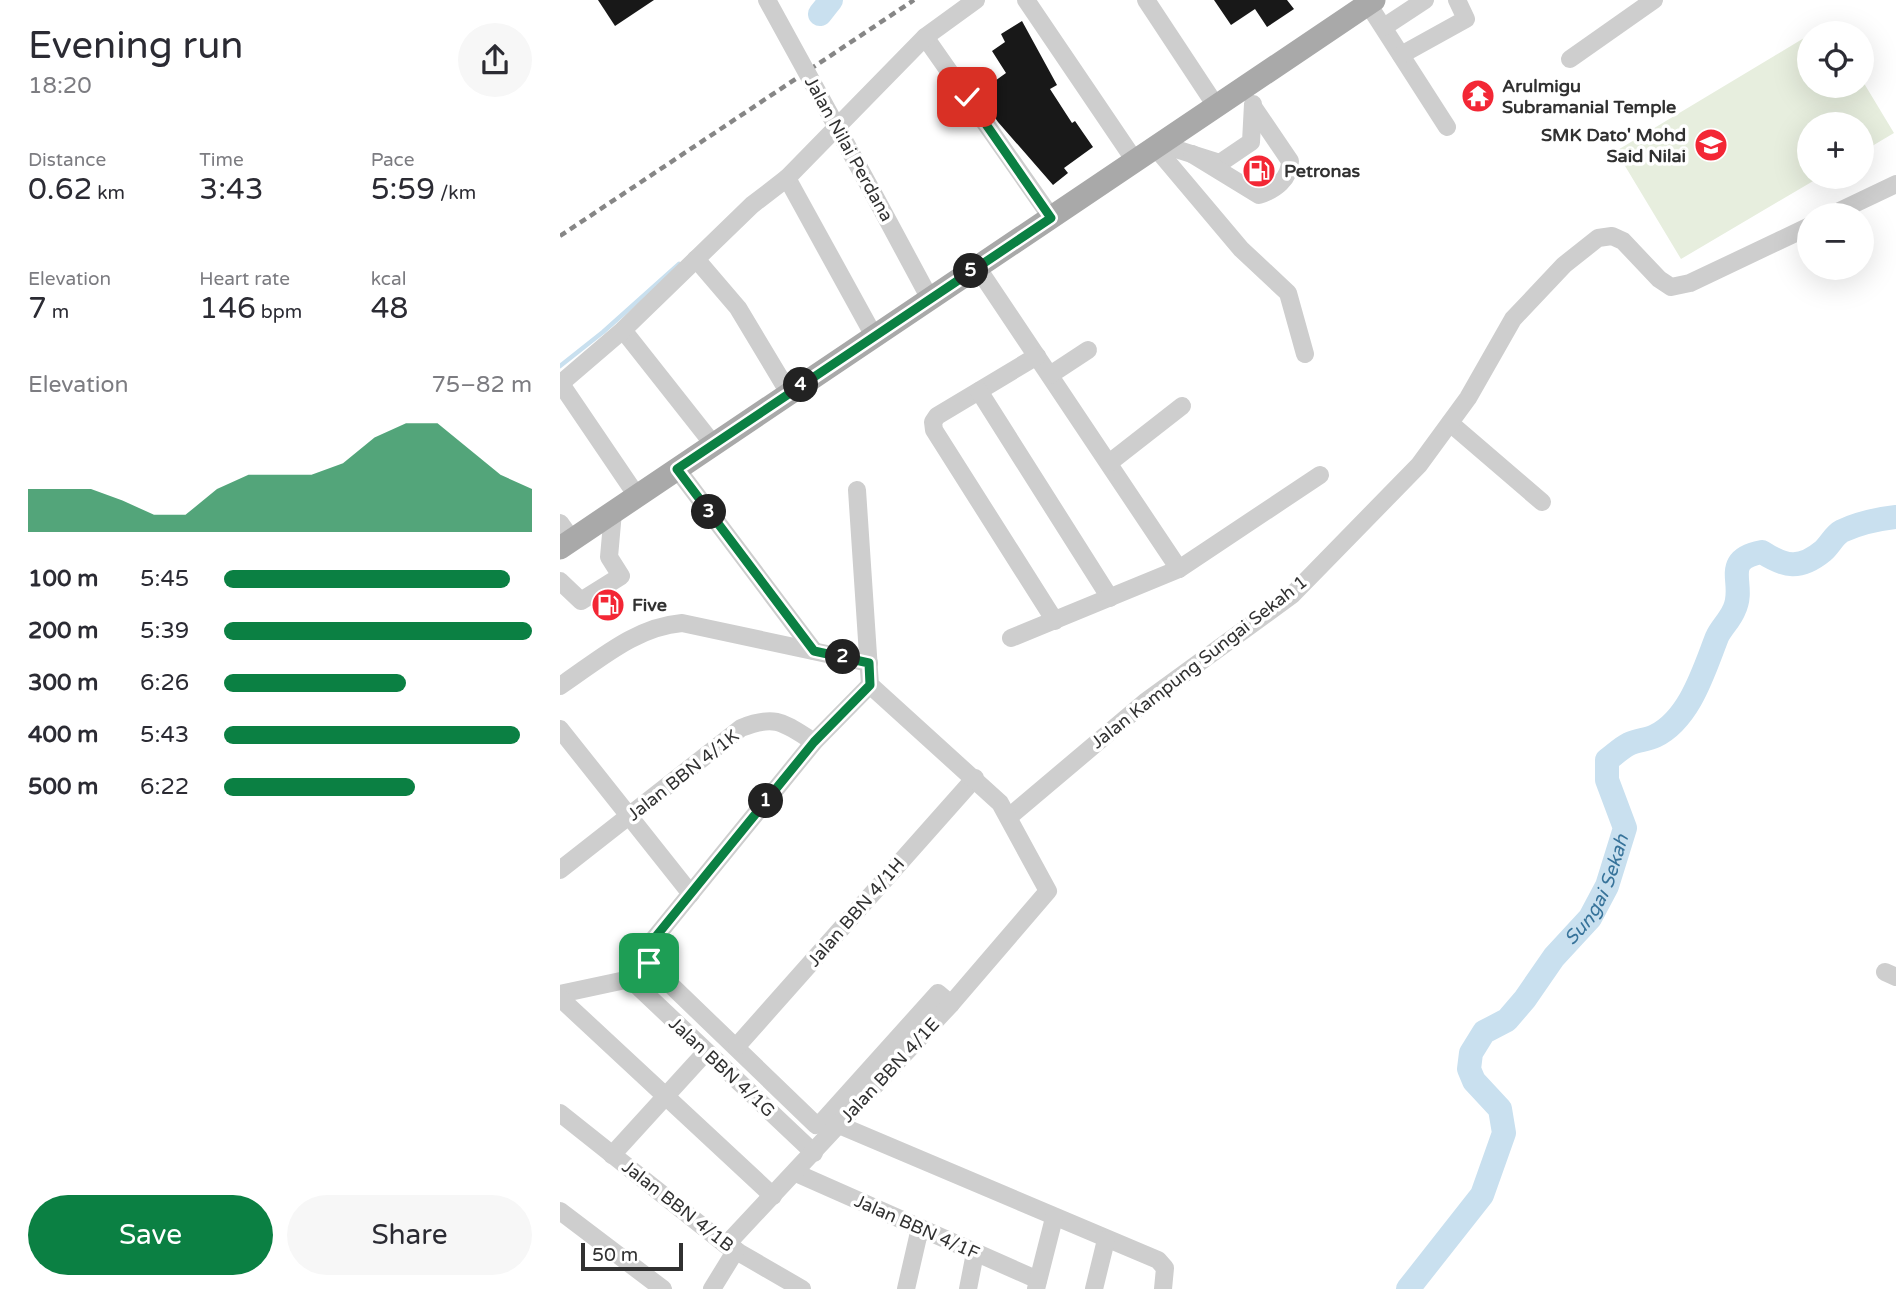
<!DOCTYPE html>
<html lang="en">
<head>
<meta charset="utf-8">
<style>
  body { margin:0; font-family:"Varela Round",sans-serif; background:#f7f7f7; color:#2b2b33; height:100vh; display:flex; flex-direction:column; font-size:26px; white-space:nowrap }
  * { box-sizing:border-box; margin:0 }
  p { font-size:23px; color:#7c7c81 }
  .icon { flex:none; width:38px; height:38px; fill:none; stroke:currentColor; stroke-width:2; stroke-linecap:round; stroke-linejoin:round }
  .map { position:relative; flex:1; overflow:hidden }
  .details { display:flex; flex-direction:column; background:#fff; width:560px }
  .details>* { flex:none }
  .fabs { position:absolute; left:1237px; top:21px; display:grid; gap:14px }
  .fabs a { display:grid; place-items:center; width:77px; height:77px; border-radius:50%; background:#fff; box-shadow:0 7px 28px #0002; font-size:35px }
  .scale { position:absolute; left:21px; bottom:18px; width:102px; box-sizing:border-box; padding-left:7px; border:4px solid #313131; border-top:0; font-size:19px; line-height:24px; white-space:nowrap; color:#313131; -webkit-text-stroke:5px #fff; paint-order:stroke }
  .pin { position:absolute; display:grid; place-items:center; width:60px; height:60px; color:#fff; margin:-30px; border-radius:14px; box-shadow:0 4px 10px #0006 }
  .km { position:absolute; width:35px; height:35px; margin:-18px; border-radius:50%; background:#222; color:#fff; font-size:19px; line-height:35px; text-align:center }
  .round { display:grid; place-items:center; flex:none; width:74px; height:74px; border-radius:37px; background:#f7f7f7 }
  .headline { display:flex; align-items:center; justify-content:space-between; height:119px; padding:0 28px }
  h1 { font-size:38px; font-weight:600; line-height:52px }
  .stats { display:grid; grid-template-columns:repeat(3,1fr); gap:10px; height:119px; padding:7px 28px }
  .stats div { display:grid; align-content:center }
  .stats b { font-size:30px; font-weight:600 }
  .stats small { font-size:19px; font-weight:400 }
  .stats p { font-size:19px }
  .chart { height:196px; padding:14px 28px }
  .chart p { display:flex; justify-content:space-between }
  .chart svg { width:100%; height:126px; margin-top:7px; fill:#0b8043; opacity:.7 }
  .primary-button { display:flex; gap:14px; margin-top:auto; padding:14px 28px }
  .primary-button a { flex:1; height:80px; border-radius:42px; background:#0b8043; color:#fff; font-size:28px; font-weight:600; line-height:80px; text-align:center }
  .primary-button a+a { background:#f7f7f7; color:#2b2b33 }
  ul { padding:0 28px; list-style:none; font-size:23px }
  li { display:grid; grid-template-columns:112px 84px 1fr; align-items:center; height:52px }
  li i { height:18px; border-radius:9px; background:#0b8043 }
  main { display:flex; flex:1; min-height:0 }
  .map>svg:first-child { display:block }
</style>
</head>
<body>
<main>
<section class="details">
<div class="headline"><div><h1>Evening run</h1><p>18:20</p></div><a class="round"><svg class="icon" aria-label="share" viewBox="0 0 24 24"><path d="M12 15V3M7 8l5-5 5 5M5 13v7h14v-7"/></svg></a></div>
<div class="stats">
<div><p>Distance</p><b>0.62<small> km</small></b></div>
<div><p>Time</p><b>3:43</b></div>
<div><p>Pace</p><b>5:59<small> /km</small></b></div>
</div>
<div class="stats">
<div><p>Elevation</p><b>7<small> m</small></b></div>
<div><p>Heart rate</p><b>146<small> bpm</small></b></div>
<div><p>kcal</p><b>48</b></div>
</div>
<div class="chart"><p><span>Elevation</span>75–82 m</p>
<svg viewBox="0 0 160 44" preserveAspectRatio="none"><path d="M0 44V29L10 29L20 29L30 33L40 38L50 38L60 29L70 24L80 24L90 24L100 20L110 11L120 6L130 6L140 15L150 24L160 29V44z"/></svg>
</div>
<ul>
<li><b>100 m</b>5:45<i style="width:93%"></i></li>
<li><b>200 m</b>5:39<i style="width:100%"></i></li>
<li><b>300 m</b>6:26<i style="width:59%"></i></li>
<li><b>400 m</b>5:43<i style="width:96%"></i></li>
<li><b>500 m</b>6:22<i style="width:62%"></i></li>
</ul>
<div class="primary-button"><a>Save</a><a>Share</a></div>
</section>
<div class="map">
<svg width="1336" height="1289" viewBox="0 0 1336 1289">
  <rect width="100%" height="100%" fill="#fff"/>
  <path fill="#e7eede" d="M 1249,35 L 1250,86 L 1302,86 L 1302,80 L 1334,133 L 1302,152 L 1302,124 L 1250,124 L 1250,177 L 1260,177 L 1121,259 L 1056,151 Z"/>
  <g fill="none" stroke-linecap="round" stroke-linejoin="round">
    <path stroke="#c9e0ef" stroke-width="4.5" d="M 0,366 L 43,332 L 119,264"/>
    <g stroke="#c9e0ef" stroke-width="24">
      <path d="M 260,14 L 271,0"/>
      <path id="s1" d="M 848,1289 L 922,1195 L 944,1133 L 940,1109 L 914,1081 L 909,1069 L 911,1053 L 924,1032 L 947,1020 L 965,999 L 994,957 L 1030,918 L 1047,886 L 1065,828 L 1047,780 L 1047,760 C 1054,755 1061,748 1069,744 C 1077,740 1087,740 1095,736 C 1130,719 1144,670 1157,637 C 1161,628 1170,620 1174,610 C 1187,584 1159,560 1202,552 C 1225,567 1240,570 1263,551 C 1270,545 1274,535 1282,531 C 1299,523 1318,519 1336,517"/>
    </g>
  </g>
  <g fill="#181818">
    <path d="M 38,0 L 94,0 L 55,26 Z"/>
    <path d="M 654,0 L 727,0 L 734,9 L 707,27 L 695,9 L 671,25 Z"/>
    <path d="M 462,21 L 497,85 L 490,89 L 512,123 L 515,121 L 533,147 L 504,168 L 508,173 L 493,185 L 438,122 L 418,93 L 446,73 L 432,51 L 445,42 L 441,34 Z"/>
  </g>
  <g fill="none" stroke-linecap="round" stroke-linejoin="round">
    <g stroke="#cecece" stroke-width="18">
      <path d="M 466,0 L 575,161"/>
      <path d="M 586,0 L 656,106"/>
      <path d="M 808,4 L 887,127"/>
      <path d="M 824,27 L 865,0"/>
      <path d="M 365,37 L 491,217"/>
      <path d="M 841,55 L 906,19 L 897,0"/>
      <path d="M 1010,59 L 1094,0"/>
      <path d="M 600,144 L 660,163 L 691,142 L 693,104"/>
      <path d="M 595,147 L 681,249 L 728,293 L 745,354"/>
      <path d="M 632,154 L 699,195 C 715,190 730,179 730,161 L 694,108"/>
      <path d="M 227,178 L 314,336"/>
      <path d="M 313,193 L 370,299"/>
      <path d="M 1271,215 L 1336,184"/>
      <path d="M 136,259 L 178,308 L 229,393"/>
      <path d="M 417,267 L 619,569"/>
      <path d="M 63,330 L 153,444"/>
      <path d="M 477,356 L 377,416 L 373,422 L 374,430 L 495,621"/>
      <path d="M 490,375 L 528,350"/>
      <path d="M 0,384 L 63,330 L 192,205 L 227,178 L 365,37 L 416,0"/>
      <path d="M 1,384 L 77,496"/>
      <path d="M 419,391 L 550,598"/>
      <path d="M 890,423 L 982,502"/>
      <path d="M 549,463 L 622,406"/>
      <path d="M 117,469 L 254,651"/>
      <path d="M 0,523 L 12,540"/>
      <path d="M 0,581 L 21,601 L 61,576 L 49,557 L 53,512"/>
      <path d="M 451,638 L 619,569 L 760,475"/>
      <path d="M 310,685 L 254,742 L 89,945 L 88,963 L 256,1125 L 262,1122 L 378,993 L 391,1004"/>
      <path d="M 0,686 C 39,660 75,627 122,623 L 309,663"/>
      <path d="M 0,729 L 131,894"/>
      <path d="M 449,817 L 585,702 L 732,595 L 859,465 L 908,398 L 953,319 L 1004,265 L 1038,238 L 1052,236 L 1063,241 L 1099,279 L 1111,287 L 1130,283 L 1250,226"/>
      <path d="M 0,870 L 181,728 C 216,714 224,723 254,742"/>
      <path d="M 1325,972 L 1336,977"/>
      <path d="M 0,994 L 70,979 L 254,1153"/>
      <path d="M 0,998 L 213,1196"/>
      <path d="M 177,1046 L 415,778"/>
      <path d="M 0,1113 L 166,1245 L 242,1289"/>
      <path d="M 279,1125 L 598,1260 L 605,1268 L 603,1289"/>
      <path d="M 52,1155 L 145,1053"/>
      <path d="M 236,1173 L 478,1280"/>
      <path d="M 0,1211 L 103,1289"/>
      <path d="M 166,1245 L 391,1004 L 488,891 L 440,803 L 310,685 L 297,490"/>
      <path d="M 152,1289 L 176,1250"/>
      <path d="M 346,1289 L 360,1228"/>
      <path d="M 408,1289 L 415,1253"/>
      <path d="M 476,1289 L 494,1218"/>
      <path d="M 534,1289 L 546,1240"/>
    </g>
    <path stroke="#a9a9a9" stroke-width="23" d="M 0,548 L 814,0"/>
    <path stroke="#868686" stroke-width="4.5" stroke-dasharray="7 5" stroke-linecap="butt" d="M 0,236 L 354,0"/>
    <path stroke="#cecece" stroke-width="18" d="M 207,0 L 313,193"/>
  </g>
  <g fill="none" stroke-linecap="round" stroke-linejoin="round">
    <defs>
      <path id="route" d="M 89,963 L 89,945 L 254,742 L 310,685 L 309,663 L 254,651 L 117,469 L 491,218 L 407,97"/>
    </defs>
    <use href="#route" stroke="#fff" stroke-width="14"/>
    <use href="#route" stroke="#0b8043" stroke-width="9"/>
  </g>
  <defs>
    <symbol id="temple-disc" viewBox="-11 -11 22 22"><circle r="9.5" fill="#f32735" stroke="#fff"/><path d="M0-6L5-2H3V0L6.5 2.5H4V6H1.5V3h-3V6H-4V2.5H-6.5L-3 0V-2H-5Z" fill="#fff"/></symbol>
    <symbol id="school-disc" viewBox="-11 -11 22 22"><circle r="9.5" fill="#f32735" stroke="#fff"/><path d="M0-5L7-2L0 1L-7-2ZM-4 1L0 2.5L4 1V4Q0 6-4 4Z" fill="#fff"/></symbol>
    <symbol id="fuel-disc" viewBox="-11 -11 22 22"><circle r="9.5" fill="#f32735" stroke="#fff"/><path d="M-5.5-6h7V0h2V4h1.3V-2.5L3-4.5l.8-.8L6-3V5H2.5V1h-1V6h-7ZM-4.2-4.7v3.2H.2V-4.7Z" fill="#fff"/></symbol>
  </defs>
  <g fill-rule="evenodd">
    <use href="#temple-disc" x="899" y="77" width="38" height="38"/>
    <use href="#school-disc" x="1132" y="126" width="38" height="38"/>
    <use href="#fuel-disc" x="680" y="152" width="38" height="38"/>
    <use href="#fuel-disc" x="29" y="586" width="38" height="38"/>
  </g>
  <g text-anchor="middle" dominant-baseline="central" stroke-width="7" stroke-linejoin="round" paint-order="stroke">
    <g font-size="18" font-weight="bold" fill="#313131" stroke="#fff" text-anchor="start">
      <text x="942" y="86">Arulmigu<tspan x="942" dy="21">Subramanial Temple</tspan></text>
      <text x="1126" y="135" text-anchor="end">SMK Dato' Mohd<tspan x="1126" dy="21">Said Nilai</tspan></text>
      <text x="724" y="171">Petronas</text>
      <text x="72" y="605">Five</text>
    </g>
    <g font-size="18" fill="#313131" stroke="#fff">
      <text transform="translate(289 149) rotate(61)">Jalan Nilai Perdana</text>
      <text transform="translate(639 662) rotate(-38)">Jalan Kampung Sungai Sekah 1</text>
      <text transform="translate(123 775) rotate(-38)">Jalan BBN 4/1K</text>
      <text transform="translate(296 912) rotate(-49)">Jalan BBN 4/1H</text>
      <text transform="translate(162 1067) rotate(43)">Jalan BBN 4/1G</text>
      <text transform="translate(330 1070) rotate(-47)">Jalan BBN 4/1E</text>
      <text transform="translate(118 1206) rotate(38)">Jalan BBN 4/1B</text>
      <text transform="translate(357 1227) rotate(24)">Jalan BBN 4/1F</text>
    </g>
    <g font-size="19" font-style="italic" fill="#37739a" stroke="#fff">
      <text stroke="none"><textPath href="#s1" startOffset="488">Sungai Sekah</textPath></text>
    </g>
  </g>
</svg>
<div class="fabs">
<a><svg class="icon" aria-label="locate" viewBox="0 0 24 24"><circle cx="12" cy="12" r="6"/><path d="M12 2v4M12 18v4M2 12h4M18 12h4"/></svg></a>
<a>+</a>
<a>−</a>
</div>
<div class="scale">50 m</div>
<div class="pin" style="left:89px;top:963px;background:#1e9e55"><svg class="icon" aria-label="arrive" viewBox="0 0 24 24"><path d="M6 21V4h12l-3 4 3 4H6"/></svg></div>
<div class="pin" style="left:407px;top:97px;background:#d93025"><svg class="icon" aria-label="check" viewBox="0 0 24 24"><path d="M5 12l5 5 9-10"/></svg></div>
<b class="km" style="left:206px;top:801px">1</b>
<b class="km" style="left:283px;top:657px">2</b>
<b class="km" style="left:149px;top:512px">3</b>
<b class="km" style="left:241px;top:385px">4</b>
<b class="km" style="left:411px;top:271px">5</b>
</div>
</main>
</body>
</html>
